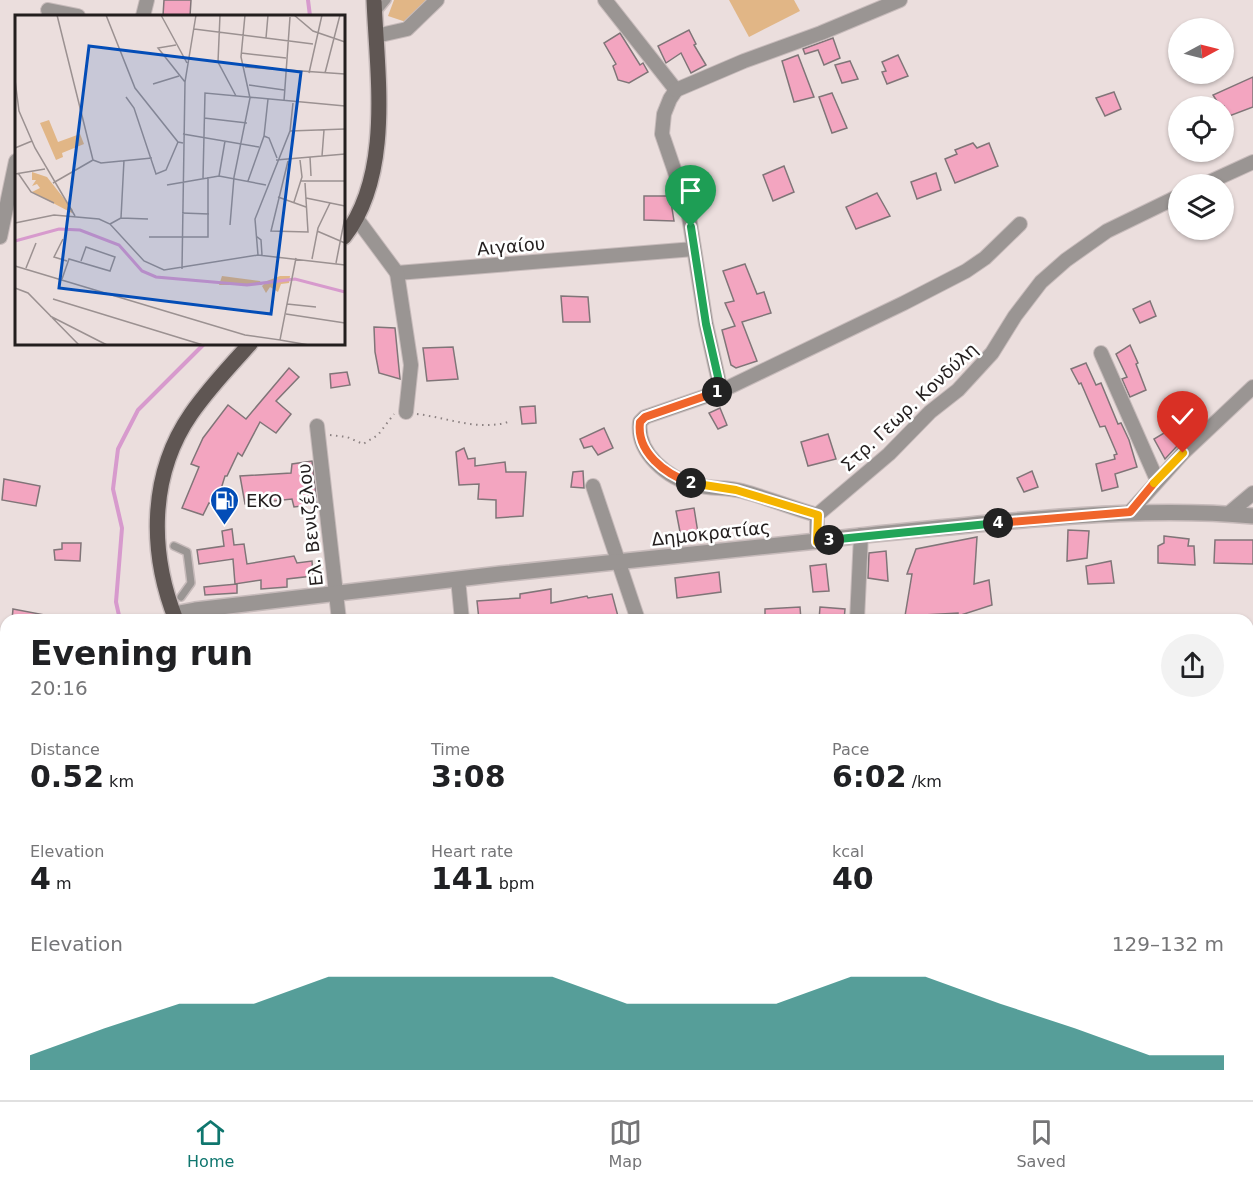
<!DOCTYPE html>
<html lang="en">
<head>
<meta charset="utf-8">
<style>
  body { margin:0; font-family:"DejaVu Sans",sans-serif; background:#f2f2f2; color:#202124; height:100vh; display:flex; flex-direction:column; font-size:22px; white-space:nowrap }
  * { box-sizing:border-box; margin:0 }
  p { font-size:20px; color:#757577 }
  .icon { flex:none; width:33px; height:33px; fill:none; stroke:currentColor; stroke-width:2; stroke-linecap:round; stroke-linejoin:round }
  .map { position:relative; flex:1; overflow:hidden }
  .drawer { position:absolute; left:0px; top:614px; width:1254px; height:488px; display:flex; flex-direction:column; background:#fff; border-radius:18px 18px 0 0; box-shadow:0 2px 4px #0004 }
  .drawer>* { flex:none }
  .needle { width:39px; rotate:83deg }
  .fabs { position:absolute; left:1168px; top:18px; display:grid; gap:12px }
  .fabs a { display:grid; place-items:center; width:66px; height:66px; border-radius:50%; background:#fff; box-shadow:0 2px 4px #0004; font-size:30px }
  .pin { position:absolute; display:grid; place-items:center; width:51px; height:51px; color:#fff; margin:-62px -26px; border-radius:50% 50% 50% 0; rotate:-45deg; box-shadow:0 0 6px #0007 }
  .pin .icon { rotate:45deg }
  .km { position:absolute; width:30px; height:30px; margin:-15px; border-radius:50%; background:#222; color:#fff; font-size:16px; line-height:30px; text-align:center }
  .round { display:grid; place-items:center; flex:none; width:63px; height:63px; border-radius:32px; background:#f2f2f2 }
  .overview { display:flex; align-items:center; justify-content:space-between; height:102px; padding:0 30px }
  h1 { font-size:33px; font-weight:700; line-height:45px }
  .figures { display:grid; grid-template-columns:repeat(3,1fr); gap:9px; height:102px; padding:6px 30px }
  .figures div { display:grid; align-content:center }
  .figures b { font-size:30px; font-weight:700 }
  .figures small { font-size:16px; font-weight:400 }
  .figures p { font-size:16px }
  .chart { height:168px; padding:12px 30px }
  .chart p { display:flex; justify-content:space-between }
  .chart svg { width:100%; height:108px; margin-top:6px; fill:#0f766e; opacity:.7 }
  .tabs { display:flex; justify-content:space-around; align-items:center; height:84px; border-top:2px solid #e0e0e0; background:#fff; font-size:16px; color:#757577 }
  .tabs a { display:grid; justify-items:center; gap:3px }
  .tabs .current { color:#0f766e }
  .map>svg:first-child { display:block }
</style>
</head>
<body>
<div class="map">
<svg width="1253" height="1100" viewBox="0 0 1253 1100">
  <rect width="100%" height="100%" fill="#ebdedd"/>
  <g fill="#e1b686">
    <path d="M 394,0 L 428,0 L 406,22 L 388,16 Z"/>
    <path d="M 729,0 L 794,0 L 800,11 L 749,37 Z"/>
  </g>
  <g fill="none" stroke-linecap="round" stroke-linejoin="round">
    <g stroke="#d79acd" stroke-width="4">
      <path d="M 308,0 L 310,16"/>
      <path d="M 120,620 L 116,602 L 122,528 L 113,489 L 118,449 L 138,410 L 204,344"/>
      <path d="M 157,1095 L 159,1100"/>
    </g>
  </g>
  <g fill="#f3a5c0" stroke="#807578" stroke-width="1.5">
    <path d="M 164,0 L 191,0 L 190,16 L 163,16 Z"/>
    <path d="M 689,30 L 696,44 L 694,45 L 706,65 L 691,73 L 681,53 L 666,63 L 658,46 Z"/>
    <path d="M 620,33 L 640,65 L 643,63 L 648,72 L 629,83 L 618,80 L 613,66 L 616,64 L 604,43 Z"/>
    <path d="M 833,38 L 840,58 L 824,65 L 818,50 L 805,54 L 803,49 Z"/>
    <path d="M 798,55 L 814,97 L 794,102 L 782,61 Z"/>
    <path d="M 898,55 L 908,76 L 887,84 L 882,72 L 886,71 L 882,62 Z"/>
    <path d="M 850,61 L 858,79 L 842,83 L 835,65 Z"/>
    <path d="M 1253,77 L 1253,107 L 1224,118 L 1224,106 L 1220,106 L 1213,95 Z"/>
    <path d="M 1114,92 L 1121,109 L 1105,116 L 1096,98 Z"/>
    <path d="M 832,93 L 847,128 L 832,133 L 819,97 Z"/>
    <path d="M 973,143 L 977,148 L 989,143 L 998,166 L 955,183 L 945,159 L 957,154 L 955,150 Z"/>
    <path d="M 784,166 L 794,192 L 773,201 L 763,175 Z"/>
    <path d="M 936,173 L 941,190 L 917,199 L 911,182 Z"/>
    <path d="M 877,193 L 890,216 L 856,229 L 846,207 Z"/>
    <path d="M 644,196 L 670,196 L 674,221 L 644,220 Z"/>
    <path d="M 745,264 L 757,294 L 764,292 L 771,313 L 742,322 L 757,361 L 736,368 L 731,365 L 722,330 L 735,326 L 725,303 L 734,301 L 723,271 Z"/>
    <path d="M 561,296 L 588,297 L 590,322 L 563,322 Z"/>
    <path d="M 1150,301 L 1156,316 L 1140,323 L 1133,309 Z"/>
    <path d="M 374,327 L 395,328 L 400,379 L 379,373 L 375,352 Z"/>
    <path d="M 1130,345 L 1138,363 L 1136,364 L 1146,390 L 1130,397 L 1122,379 L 1127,377 L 1116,354 Z"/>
    <path d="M 453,347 L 458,379 L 427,381 L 423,348 Z"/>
    <path d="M 1086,363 L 1096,385 L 1101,383 L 1118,424 L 1121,423 L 1129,440 L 1137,467 L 1115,474 L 1118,487 L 1102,491 L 1096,464 L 1115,459 L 1114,455 L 1117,454 L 1105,426 L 1100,427 L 1081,383 L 1079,384 L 1071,369 Z"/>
    <path d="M 289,368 L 299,377 L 276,401 L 291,414 L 276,433 L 260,422 L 242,456 L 238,453 L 227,476 L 225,476 L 216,505 L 209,503 L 203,515 L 182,508 L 199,467 L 191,464 L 203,438 L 228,405 L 246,419 Z"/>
    <path d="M 347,372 L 350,385 L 331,388 L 330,374 Z"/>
    <path d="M 1199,403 L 1205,420 L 1199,426 L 1174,435 L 1179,444 L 1165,459 L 1154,439 L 1181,423 L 1177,411 Z"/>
    <path d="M 535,406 L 536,423 L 522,424 L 520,407 Z"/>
    <path d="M 720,408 L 727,425 L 718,429 L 709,413 Z"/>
    <path d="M 604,428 L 613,448 L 598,455 L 592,446 L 584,448 L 580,439 Z"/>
    <path d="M 828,434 L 836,459 L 808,466 L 801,442 Z"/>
    <path d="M 464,448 L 468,459 L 475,458 L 475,466 L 505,462 L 506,472 L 526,472 L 523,516 L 496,518 L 496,500 L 478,499 L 479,484 L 459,485 L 456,452 Z"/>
    <path d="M 312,461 L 317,504 L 294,507 L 292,499 L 245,504 L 240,476 L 291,473 L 292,464 Z"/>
    <path d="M 583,471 L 584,488 L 571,487 L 573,472 Z"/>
    <path d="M 1032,471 L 1038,487 L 1024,492 L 1017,478 Z"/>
    <path d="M 4,479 L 40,486 L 36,506 L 2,500 Z"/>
    <path d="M 694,508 L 698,533 L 681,537 L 676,511 Z"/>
    <path d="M 232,529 L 234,545 L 244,544 L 247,564 L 294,556 L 297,563 L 312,561 L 313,576 L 287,579 L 287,587 L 261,589 L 261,580 L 235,584 L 233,559 L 199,564 L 197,550 L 224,546 L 222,531 Z"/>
    <path d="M 1068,530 L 1089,531 L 1087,558 L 1067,561 Z"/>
    <path d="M 1164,536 L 1189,539 L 1188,546 L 1194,546 L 1195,565 L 1158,563 L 1158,546 L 1164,543 Z"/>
    <path d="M 977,537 L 974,584 L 989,580 L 992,605 L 958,616 L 958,613 L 905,616 L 912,574 L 907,574 L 916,549 Z"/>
    <path d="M 1215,540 L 1253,540 L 1253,564 L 1214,563 Z"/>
    <path d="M 62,543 L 81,543 L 80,561 L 55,560 L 54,550 L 62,549 Z"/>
    <path d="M 886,551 L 888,581 L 868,578 L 869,553 Z"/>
    <path d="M 1111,561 L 1114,583 L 1088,584 L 1086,566 Z"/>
    <path d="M 826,564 L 829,591 L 813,592 L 810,566 Z"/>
    <path d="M 719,572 L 721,592 L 677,598 L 675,578 Z"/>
    <path d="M 237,584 L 237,593 L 205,595 L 204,587 Z"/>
    <path d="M 551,589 L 551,603 L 587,596 L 588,598 L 612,594 L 619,620 L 479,620 L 477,601 L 520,598 L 520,594 Z"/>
    <path d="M 800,607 L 801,620 L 765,620 L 765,609 Z"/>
    <path d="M 820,607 L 845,609 L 844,620 L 819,620 Z"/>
    <path d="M 13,609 L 45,615 L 44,620 L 12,620 Z"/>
  </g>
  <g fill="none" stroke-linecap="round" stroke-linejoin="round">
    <defs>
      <g id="service">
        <path d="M 378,11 L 387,0"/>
        <path d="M 174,546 L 187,552 L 191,583 L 181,597"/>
      </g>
      <g id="minor">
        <path d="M 605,0 L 676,90"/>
        <path d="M 48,10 L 78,16"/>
        <path d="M 143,16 L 147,0"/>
        <path d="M 376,36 L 407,29 L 437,0"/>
        <path d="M 676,90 L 670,99 L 664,114 L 662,134 L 688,210 L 706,324 L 721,391"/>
        <path d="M 676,90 L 744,61 L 821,33 L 900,0"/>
        <path d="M 1205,184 L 1253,162"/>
        <path d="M 357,219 L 397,273 L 694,249"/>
        <path d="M 0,237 L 16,161"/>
        <path d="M 397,273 L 411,365 L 406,412"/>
        <path d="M 1101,353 L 1157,480"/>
        <path d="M 317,426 L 339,620"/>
        <path d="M 593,486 L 638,620"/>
        <path d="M 1130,512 L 1183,453 L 1253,387"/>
        <path d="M 1228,514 L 1253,493"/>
        <path d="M 817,515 C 792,508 768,498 742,491 C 727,487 711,489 696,485 C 668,479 636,453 640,422 L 645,417 L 721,391 L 904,303 L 966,271 L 985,258 L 1020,224"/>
        <path d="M 817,541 L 817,515 L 889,454 L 930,412 L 958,390 L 992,353 L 1015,316 L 1041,282 L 1066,260 L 1107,231 L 1179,196"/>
        <path d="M 458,579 L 462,620"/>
        <path d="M 857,620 L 861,535"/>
        <path d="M 1248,674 L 1253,671"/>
        <path d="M 1248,809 L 1253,805"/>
        <path d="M 1248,865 L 1248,1002"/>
        <path d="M 1248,1019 L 1253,1019"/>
        <path d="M 1248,1067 L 1251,1100"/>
        <path d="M 423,1095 L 423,1100"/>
        <path d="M 791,1095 L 792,1100"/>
        <path d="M 946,1095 L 947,1100"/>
        <path d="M 1090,1095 L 1090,1100"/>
        <path d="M 594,1100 L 595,1095"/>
      </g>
      <path id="tertiary" d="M 174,614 L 195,610 L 500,574 L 817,541 C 874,533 932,529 989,523 C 1077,515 1164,508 1253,516"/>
      <g id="primary">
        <path d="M 344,237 C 393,174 377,75 374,0"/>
        <path d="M 176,620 C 149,552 149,475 191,414 C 209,388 230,366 250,344"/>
        <path d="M 297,1095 L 297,1100"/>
      </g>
    </defs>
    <use href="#service" stroke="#c7bbbb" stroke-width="10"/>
    <use href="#minor" stroke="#c7bbbb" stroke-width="16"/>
    <use href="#tertiary" stroke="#c7bbbb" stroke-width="18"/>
    <use href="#primary" stroke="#c7bbbb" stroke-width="18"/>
    <g stroke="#8c8282" stroke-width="2" stroke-dasharray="1.5 4.5" stroke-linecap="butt">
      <path d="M 417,414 C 449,418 480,432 511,421"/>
      <path d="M 330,435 L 347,437 L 363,444 L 378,435 L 394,414"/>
      <path d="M 0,724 L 6,722"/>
      <path d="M 0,739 L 6,749"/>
    </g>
    <use href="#service" stroke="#9a9593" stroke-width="7"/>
    <use href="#minor" stroke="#9a9593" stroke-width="14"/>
    <use href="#tertiary" stroke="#9a9593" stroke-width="15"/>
    <use href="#primary" stroke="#5f5653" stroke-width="15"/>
  </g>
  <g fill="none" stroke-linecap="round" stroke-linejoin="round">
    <defs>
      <path id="split-1" d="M 691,227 L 706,324 L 721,390 L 717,392"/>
      <path id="split-2" d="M 691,483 C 665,474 636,452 640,422 L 645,417 L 717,392"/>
      <path id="split-3" d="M 691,483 L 736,490 L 818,515 L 817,542 L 829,540"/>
      <path id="split-4" d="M 829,540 L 998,523"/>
      <path id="split-5" d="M 998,523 L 1130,512 L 1154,483"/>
      <path id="split-6" d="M 1154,483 L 1183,453"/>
    </defs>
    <use href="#split-1" stroke="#fff" stroke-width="12"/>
    <use href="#split-2" stroke="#fff" stroke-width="12"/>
    <use href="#split-3" stroke="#fff" stroke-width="12"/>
    <use href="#split-4" stroke="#fff" stroke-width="12"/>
    <use href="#split-5" stroke="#fff" stroke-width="12"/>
    <use href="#split-6" stroke="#fff" stroke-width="12"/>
    <use href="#split-1" stroke="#22a559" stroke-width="8"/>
    <use href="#split-2" stroke="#f0652b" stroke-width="8"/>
    <use href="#split-3" stroke="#f5b400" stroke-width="8"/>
    <use href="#split-4" stroke="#22a559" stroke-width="8"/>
    <use href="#split-5" stroke="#f0652b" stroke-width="8"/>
    <use href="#split-6" stroke="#f5b400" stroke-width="8"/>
  </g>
  <defs>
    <symbol id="fuel-pin" viewBox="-11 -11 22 30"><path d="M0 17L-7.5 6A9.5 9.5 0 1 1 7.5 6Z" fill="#034db7" stroke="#fff"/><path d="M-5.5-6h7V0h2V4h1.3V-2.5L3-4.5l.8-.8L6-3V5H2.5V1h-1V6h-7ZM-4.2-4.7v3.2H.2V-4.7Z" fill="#fff"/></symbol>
  </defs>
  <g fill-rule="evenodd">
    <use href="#fuel-pin" x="208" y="484" width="33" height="45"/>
  </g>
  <g text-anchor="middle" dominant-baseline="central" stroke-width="5" stroke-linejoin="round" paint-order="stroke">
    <g font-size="18" fill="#231e1e" stroke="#fff">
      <text transform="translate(511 246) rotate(-5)">Αιγαίου</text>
      <text transform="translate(909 407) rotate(-43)">Στρ. Γεωρ. Κονδύλη</text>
      <text transform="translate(310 525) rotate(-96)">Ελ. Βενιζέλου</text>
      <text transform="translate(711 533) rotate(-6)">Δημοκρατίας</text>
    </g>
    <g font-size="18" fill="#231e1e" stroke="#fff" text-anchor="start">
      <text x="246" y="500">EKO</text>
    </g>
  </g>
  <g transform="translate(15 15)">
    <rect width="330" height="330" fill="#ebdedd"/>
    <path d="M 34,105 L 43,127 L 65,119 L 69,129 L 47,138 L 48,142 L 41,145 L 25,108 ZM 17,157 L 32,162 L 58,195 L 57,198 L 17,177 L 25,173 L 22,169 L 17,171 L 21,165 L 17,165 ZM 207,261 L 245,266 L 247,270 L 204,270 ZM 265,261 L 275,261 L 274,268 L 266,269 L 263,277 L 255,272 L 251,278 L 247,271 L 252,266 Z" fill="#e1b686"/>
    <path fill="none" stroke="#d79acd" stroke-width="3" d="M 0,226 L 44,214 L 65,215 L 104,230 L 127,256 L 141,262 L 232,270 L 280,264 L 330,277"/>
    <path fill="none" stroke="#9b9191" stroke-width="1.5" d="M 42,0 L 78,145M 91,0 L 120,73 L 163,127 L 168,128M 146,0 L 172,48M 205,0 L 203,47 L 221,81M 279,0 L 298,16 L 330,27M 179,14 L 298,29M 251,23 L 253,0M 161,30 L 143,33 L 170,67M 226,38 L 271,43M 230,52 L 330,59M 294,58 L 307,0M 310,58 L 325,0M 0,65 L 4,96 L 20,133 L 60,201M 138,69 L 164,61M 234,70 L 269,75M 111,82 L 119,93 L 141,159 L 151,155 L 163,127M 269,86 L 275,2M 189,103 L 232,108M 275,116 L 330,114M 168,119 L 244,132M 249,121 L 254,123 L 262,143M 0,133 L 17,126M 307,141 L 309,115M 295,142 L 296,161M 78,145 L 86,148 L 137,143M 261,145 L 330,139M 273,146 L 256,216 L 293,217 L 290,168M 3,158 L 16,177 L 39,188M 0,159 L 30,154M 204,161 L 210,126M 188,163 L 190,78 L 330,91M 233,166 L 249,121 L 253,84M 285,166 L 330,166M 38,168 L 78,145M 152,170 L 204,161 L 251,170M 263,182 L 291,192M 291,183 L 330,191M 279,187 L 287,162 L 285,145M 167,198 L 194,199M 106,203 L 133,204M 0,208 L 39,200 L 84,204 L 95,209 L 129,246 L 149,255 L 243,240 L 330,250M 95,209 L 106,203 L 109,145M 215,210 L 219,162 L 235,83 L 226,42 L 230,0M 302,216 L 330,228M 241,221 L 246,225 L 247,240M 134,222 L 193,222 L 193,162M 48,224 L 39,242 L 52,246M 243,240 L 240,204 L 275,116 L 278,88M 297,244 L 303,213 L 315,188M 321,248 L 330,202M 0,251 L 230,320 L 265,325 L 281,243M 11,253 L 21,228M 167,254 L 170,67 L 181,0M 47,264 L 54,244 L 95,256 L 100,242 L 71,232 L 66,246M 0,273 L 13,278 L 64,330M 38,284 L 188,330M 272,289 L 301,292M 271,299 L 330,308M 35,301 L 92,330M 265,325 L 294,330"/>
    <path fill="#034db7" fill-opacity="0.15" stroke="#034db7" stroke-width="3" d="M 74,31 L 286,57 L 256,299 L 44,273 Z"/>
    <rect width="330" height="330" fill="none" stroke="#231e1e" stroke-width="3"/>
  </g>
</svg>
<div class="fabs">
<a><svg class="needle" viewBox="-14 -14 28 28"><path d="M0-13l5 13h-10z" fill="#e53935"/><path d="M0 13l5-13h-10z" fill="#757577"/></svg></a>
<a><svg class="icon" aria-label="locate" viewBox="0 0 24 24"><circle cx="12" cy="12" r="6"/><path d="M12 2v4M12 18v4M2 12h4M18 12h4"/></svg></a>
<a><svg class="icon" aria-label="layers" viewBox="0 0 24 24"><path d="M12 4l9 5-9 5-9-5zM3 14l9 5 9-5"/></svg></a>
</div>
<div class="pin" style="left:691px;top:227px;background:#1e9e55"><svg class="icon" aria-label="arrive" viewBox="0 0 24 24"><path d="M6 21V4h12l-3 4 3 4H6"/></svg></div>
<div class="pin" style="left:1183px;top:453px;background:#d93025"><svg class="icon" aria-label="check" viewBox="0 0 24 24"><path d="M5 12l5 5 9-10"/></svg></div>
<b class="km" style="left:717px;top:392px">1</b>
<b class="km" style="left:691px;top:483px">2</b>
<b class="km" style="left:829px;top:540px">3</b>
<b class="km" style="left:998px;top:523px">4</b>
<section class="drawer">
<div class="overview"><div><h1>Evening run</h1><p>20:16</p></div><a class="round"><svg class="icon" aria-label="share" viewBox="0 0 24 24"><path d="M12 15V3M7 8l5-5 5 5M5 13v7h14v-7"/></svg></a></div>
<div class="figures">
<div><p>Distance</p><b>0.52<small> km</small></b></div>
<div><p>Time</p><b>3:08</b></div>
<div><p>Pace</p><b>6:02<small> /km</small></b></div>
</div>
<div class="figures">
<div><p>Elevation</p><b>4<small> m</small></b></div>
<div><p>Heart rate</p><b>141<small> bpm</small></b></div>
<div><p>kcal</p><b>40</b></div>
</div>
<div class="chart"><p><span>Elevation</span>129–132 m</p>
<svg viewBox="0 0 160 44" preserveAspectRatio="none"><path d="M0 44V38L10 27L20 17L30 17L40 6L50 6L60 6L70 6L80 17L90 17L100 17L110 6L120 6L130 17L140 27L150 38L160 38V44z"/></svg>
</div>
</section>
</div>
<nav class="tabs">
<a class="current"><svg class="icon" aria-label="home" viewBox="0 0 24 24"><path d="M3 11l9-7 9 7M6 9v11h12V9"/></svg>Home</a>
<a><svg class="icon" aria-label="map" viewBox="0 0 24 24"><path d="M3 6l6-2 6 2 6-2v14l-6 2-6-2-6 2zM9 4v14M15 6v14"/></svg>Map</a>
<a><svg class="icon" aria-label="saved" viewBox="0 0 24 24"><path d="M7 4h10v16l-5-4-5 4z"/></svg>Saved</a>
</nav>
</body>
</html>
